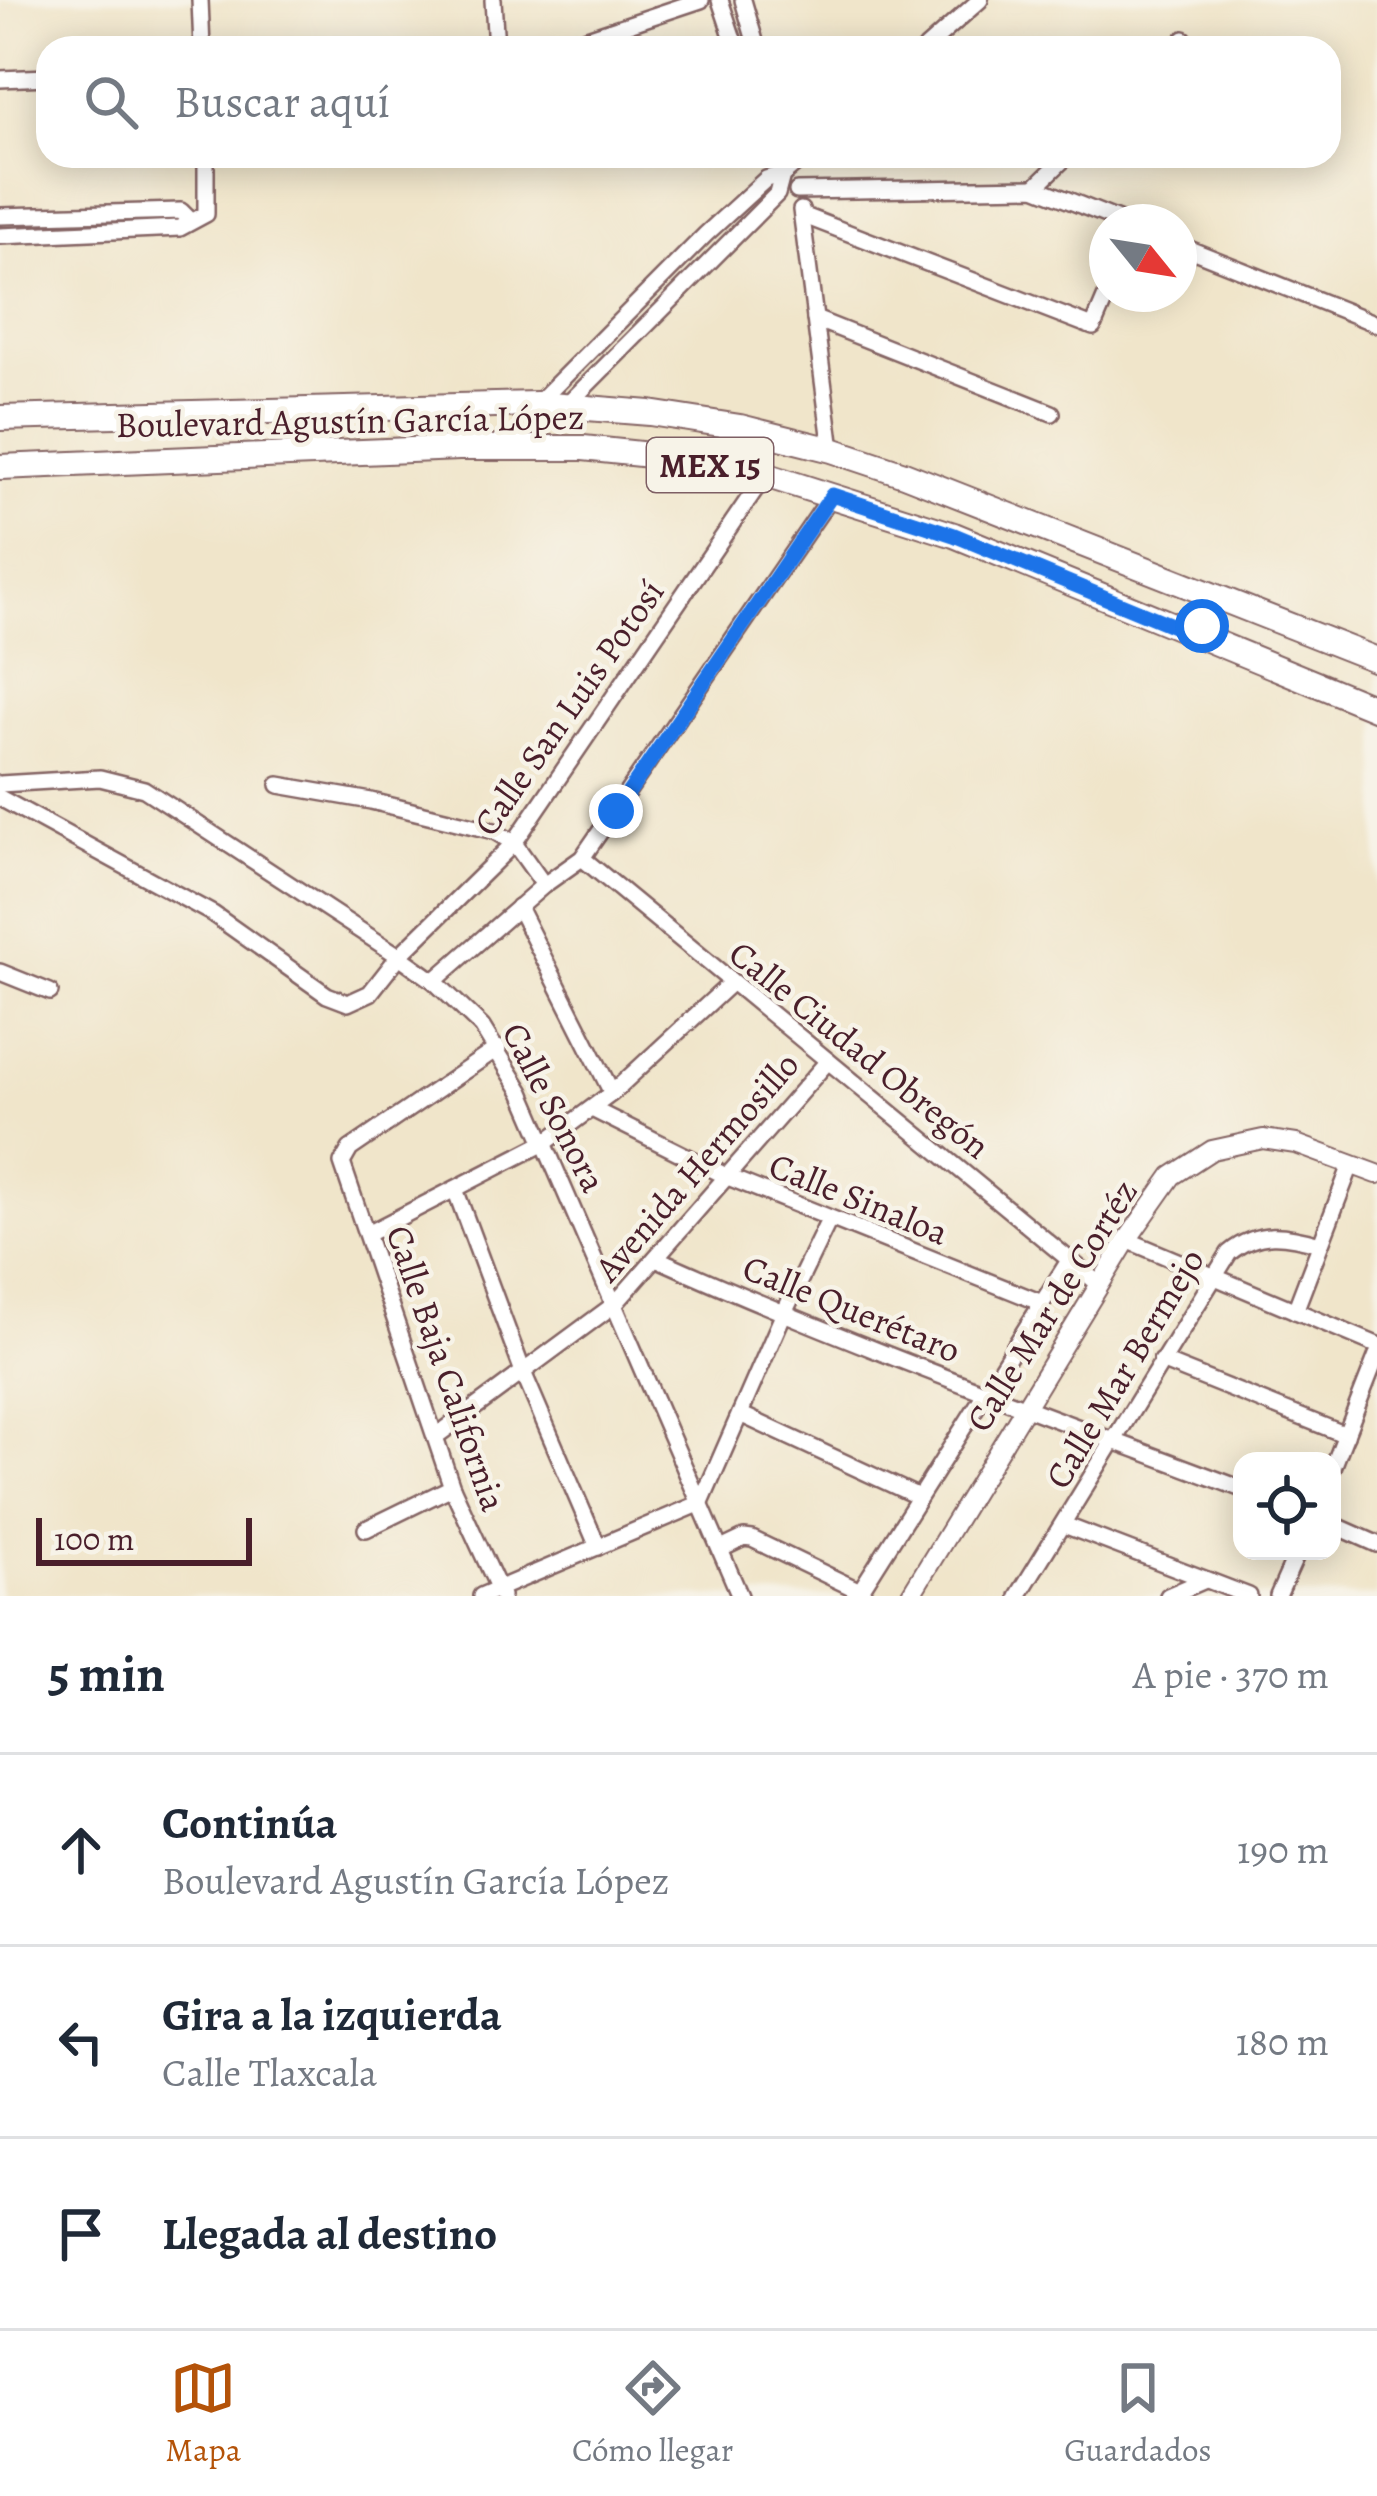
<!DOCTYPE html>
<html lang="es">
<meta charset="utf-8">
<style>
:root{--surface:#fff;--page:#f2f2f3;--text:#1f2937;--muted:#747a83;--line:#e0e1e3;--accent:#b45309}
body{margin:0;font-family:Alegreya,serif;background:var(--page);color:var(--text)}
.controls{position:absolute;right:36px;bottom:36px;display:grid;overflow:hidden;border-radius:24px;box-shadow:0 6px 30px #0003}
.controls button{width:108px;height:108px;display:grid;place-items:center;padding:0;border:0;border-bottom:3px solid var(--line);background:var(--surface);color:var(--text);font:60px sans-serif}
.compass{position:absolute;left:1089px;top:204px;width:108px;height:108px;border-radius:50%;background:var(--surface);box-shadow:0 6px 30px #0003;rotate:120deg}
.scale{position:absolute;left:36px;bottom:30px;width:216px;box-sizing:border-box;padding-left:12px;border:6px solid #4a1f2b;border-top:0;font-size:33px;line-height:42px;white-space:nowrap;color:#4a1f2b;-webkit-text-stroke:9px #f7f3e8;paint-order:stroke}
.stop{position:absolute;width:36px;height:36px;margin:-27px;border:9px solid #1a73e8;border-radius:50%;background:#fff}
.stop.end{background:#1a73e8;border-color:#fff;box-shadow:0 3px 12px #0008}
.list{margin:0;padding:0;list-style:none}
h2{display:flex;justify-content:space-between;align-items:center;height:156px;margin:0;padding:0 48px;font-size:51px}
h2 small{font-size:39px;font-weight:400;color:var(--muted)}
.list li{display:grid;grid-template-columns:78px 1fr auto;gap:36px;align-items:center;box-sizing:border-box;height:192px;padding:0 48px;border-top:3px solid var(--line)}
.list b{display:block;font-size:45px;white-space:nowrap}
.list p{margin:0;font-size:39px;white-space:nowrap;color:var(--muted)}
.list em{font-size:39px;font-style:normal;color:var(--muted)}
.icon{flex:none;width:66px;height:66px;fill:none;stroke:currentColor;stroke-width:2;stroke-linecap:round;stroke-linejoin:round}
.map{position:relative;flex:none;width:1377px;height:1596px;overflow:hidden}
.search{position:absolute;background:var(--surface);box-shadow:0 6px 30px #0003;left:36px;right:36px;top:36px;height:132px;display:flex;align-items:center;gap:30px;box-sizing:border-box;padding:0 42px;border-radius:36px;color:var(--muted);font-size:45px}
.sheet{height:732px;background:var(--surface)}
nav{display:flex;justify-content:space-around;align-items:center;box-sizing:border-box;height:168px;border-top:3px solid var(--line);background:var(--surface);font-size:33px;color:var(--muted)}
nav a{display:grid;justify-items:center;gap:6px}
nav .on{color:var(--accent)}
.map>svg:first-child{display:block}
</style>
<div class="map">
<svg width="1377" height="1596" viewBox="0 0 1377 1596">
<rect width="100%" height="100%" fill="#f7f3e8"/>
<filter id="ink" filterUnits="userSpaceOnUse"><feTurbulence type="fractalNoise" baseFrequency=".00833" numOctaves="2"/><feDisplacementMap in="SourceGraphic" scale="24" xChannelSelector="R" yChannelSelector="G"/><feConvolveMatrix kernelMatrix="1 2 1 2 8 2 1 2 1" color-interpolation-filters="sRGB"/></filter>
<filter id="wash" filterUnits="userSpaceOnUse"><feTurbulence type="fractalNoise" baseFrequency=".004" numOctaves="4" result="noise"/><feDisplacementMap in="SourceGraphic" scale="48" xChannelSelector="R" yChannelSelector="G"/><feGaussianBlur stdDeviation="2.7" result="paint"/><feColorMatrix in="noise" values="0 0 0 0 0 0 0 0 0 0 0 0 0 0 0 0 0 1.4 0 .05"/><feComposite in="paint" operator="in"/></filter>
<g filter="url(#wash)">
<rect width="100%" height="100%" fill="#f0e5ca"/>
</g>
<g filter="url(#ink)">
<g fill="none" stroke-linecap="round" stroke-linejoin="round">
<g stroke="#846463" stroke-width="20">
<g id="minor">
<polyline points="200,0 202,48"/>
<polyline points="493,0 496,48"/>
<polyline points="720,0 736,48"/>
<polyline points="743,0 757,48"/>
<polyline points="557,48 701,0"/>
<polyline points="926,48 980,0"/>
<polyline points="1176,48 1184,39"/>
<polyline points="0,79 48,77"/>
<polyline points="1035,187 1067,156"/>
<polyline points="797,191 1035,187 1123,222"/>
<polyline points="801,210 832,450"/>
<polyline points="802,215 1093,327 1107,294"/>
<polyline points="0,216 181,211 190,220"/>
<polyline points="0,236 180,228 206,214 206,156"/>
<polyline points="1179,245 1377,324"/>
<polyline points="815,319 1052,413"/>
<polyline points="537,404 706,234 766,179 785,173 805,156"/>
<polyline points="566,406 777,194 787,156"/>
<polyline points="0,784 100,778 144,789 399,956 434,981 482,1027 522,1092 740,1596"/>
<polyline points="279,785 371,801 494,831 514,843 544,885"/>
<polyline points="0,798 213,914 327,995 348,1003 370,993 399,956 514,843 765,475"/>
<polyline points="582,858 1100,1285"/>
<polyline points="518,907 612,1093"/>
<polyline points="0,972 50,992"/>
<polyline points="434,981 544,885 582,858 832,495"/>
<polyline points="498,1048 350,1149 342,1163 452,1487 502,1596"/>
<polyline points="592,1109 728,1177 1042,1303"/>
<polyline points="455,1189 523,1372 598,1547"/>
<polyline points="367,1234 546,1142 612,1093 732,982"/>
<polyline points="1127,1240 1377,1345"/>
<path d="M658 1259C850 1345 1046 1415 1242 1489"/>
<polyline points="1295,1311 1351,1165"/>
<polyline points="1161,1361 1346,1435"/>
<polyline points="740,1414 919,1497"/>
<polyline points="435,1437 615,1304 828,1061"/>
<polyline points="1332,1470 1377,1355"/>
<polyline points="1332,1524 1377,1544"/>
<polyline points="1064,1525 1249,1596"/>
<polyline points="366,1529 452,1487"/>
<polyline points="721,1549 744,1538 752,1539 860,1591"/>
<polyline points="481,1596 701,1503 783,1315 829,1220"/>
<polyline points="857,1596 1070,1259"/>
<path d="M1018 1596 1229 1253C1258 1229 1286 1234 1320 1244"/>
<polyline points="1168,1596 1205,1580"/>
<polyline points="1278,1596 1298,1551"/>
</g>
</g>
<g stroke="#846463" stroke-width="22">
<polyline id="tertiary" points="910,1596 1127,1240 1172,1176 1212,1150 1263,1139 1296,1144 1377,1174"/>
</g>
<g stroke="#846463" stroke-width="28">
<g id="primary">
<polyline points="0,418 537,404 650,413 740,427 832,450 904,474 1377,660"/>
<polyline points="0,467 459,448 583,448 669,457 765,475 954,535 1377,709"/>
</g>
</g>
<use href="#minor" stroke="#fff" stroke-width="15"/>
<use href="#tertiary" stroke="#fff" stroke-width="18"/>
<use href="#primary" stroke="#fff" stroke-width="24"/>
</g>
</g>
<g fill="none" stroke-linecap="round" stroke-linejoin="round" filter="url(#ink)">
<polyline stroke="#1a73e8" stroke-width="15" points="616,811 832,495 954,535 1198,636 1202,626"/>
</g>
<g text-anchor="middle" stroke-width="9" stroke-linejoin="round" paint-order="stroke">
<rect fill="#f7f3e8" stroke="#7e5f64" stroke-width="3" x="647" y="438" width="126" height="54" rx="9"/>
<g font-size="33" font-weight="bold" fill="#4a1f2b">
<text x="710" y="477">MEX 15</text>
</g>
<g font-size="36" fill="#4a1f2b" stroke="#f7f3e8">
<text transform="translate(350 420) rotate(-1)" y="13">Boulevard Agustín García López</text>
<text transform="translate(568 707) rotate(-55)" y="13">Calle San Luis Potosí</text>
<text transform="translate(860 1049) rotate(39)" y="13">Calle Ciudad Obregón</text>
<text transform="translate(555 1107) rotate(63)" y="13">Calle Sonora</text>
<text transform="translate(696 1166) rotate(-49)" y="13">Avenida Hermosillo</text>
<text transform="translate(859 1198) rotate(22)" y="13">Calle Sinaloa</text>
<text transform="translate(1051 1305) rotate(-58)" y="13">Calle Mar de Cortéz</text>
<text transform="translate(852 1308) rotate(22)" y="13">Calle Querétaro</text>
<text transform="translate(447 1368) rotate(71)" y="13">Calle Baja California</text>
<text transform="translate(1124 1368) rotate(-59)" y="13">Calle Mar Bermejo</text>
</g>
</g>
</svg>
<div class="controls">
<button><svg class="icon" aria-label="locate" viewBox="0 0 24 24"><circle cx="12" cy="12" r="6"/><path d="M12 2v4M12 18v4M2 12h4M18 12h4"/></svg></button>
</div>
<svg class="compass" viewBox="-18 -18 36 36"><path d="M0-13l5 13h-10z" fill="#e53935"/><path d="M0 13l5-13h-10z" fill="#747a83"/></svg>
<div class="scale">100 m</div>
<div class="stop" style="left:1202px;top:626px"></div>
<div class="stop end" style="left:616px;top:811px"></div>
<div class="search"><svg class="icon" aria-label="search" viewBox="0 0 24 24"><circle cx="10" cy="10" r="6"/><path d="M15 15l6 6"/></svg>Buscar aquí</div>
</div>
<section class="sheet">
<h2>5 min<small>A pie · 370 m</small></h2>
<ul class="list">
<li><svg class="icon" aria-label="ahead" viewBox="0 0 24 24"><path d="M12 20V5M6 11l6-6 6 6"/></svg><div><b>Continúa</b><p>Boulevard Agustín García López</p></div><em>190 m</em></li>
<li><svg class="icon" aria-label="left" viewBox="0 0 24 24"><path d="M17 20v-9H6M10 6l-5 5 5 5"/></svg><div><b>Gira a la izquierda</b><p>Calle Tlaxcala</p></div><em>180 m</em></li>
<li><svg class="icon" aria-label="arrive" viewBox="0 0 24 24"><path d="M6 21V4h12l-3 4 3 4H6"/></svg><div><b>Llegada al destino</b></div></li>
</ul>
</section>
<nav>
<a class="on"><svg class="icon" aria-label="map" viewBox="0 0 24 24"><path d="M3 6l6-2 6 2 6-2v14l-6 2-6-2-6 2zM9 4v14M15 6v14"/></svg>Mapa</a>
<a><svg class="icon" aria-label="directions" viewBox="0 0 24 24"><path d="M12 3l9 9-9 9-9-9zM9 14v-3h6M13 9l2 2-2 2"/></svg>Cómo llegar</a>
<a><svg class="icon" aria-label="saved" viewBox="0 0 24 24"><path d="M7 4h10v16l-5-4-5 4z"/></svg>Guardados</a>
</nav>
